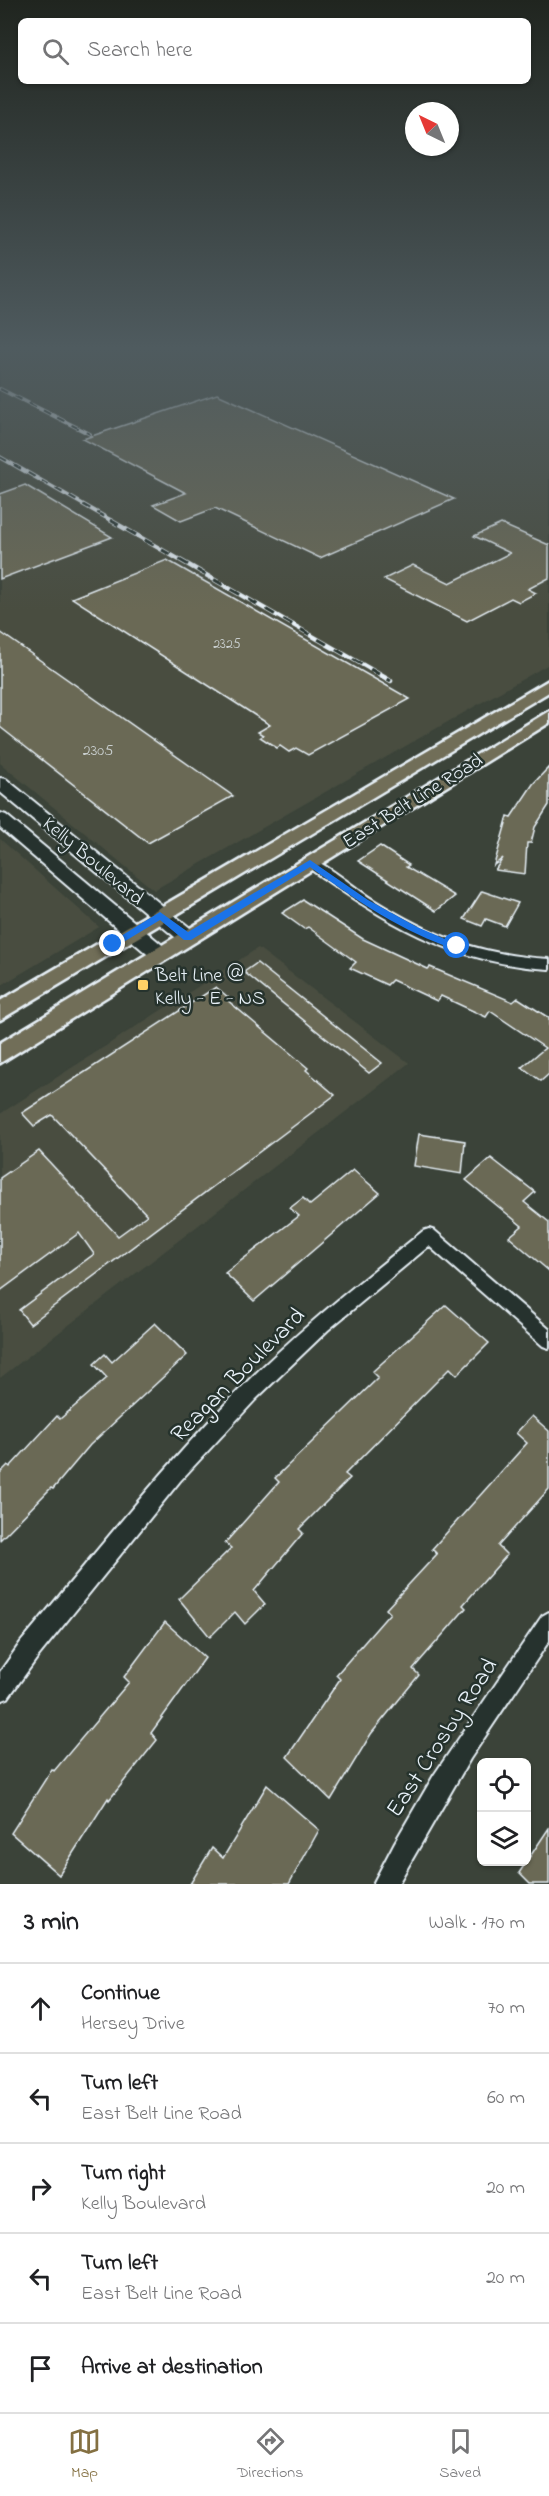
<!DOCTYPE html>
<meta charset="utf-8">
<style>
:root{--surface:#fff;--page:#f2f2f2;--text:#202124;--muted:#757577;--line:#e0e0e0;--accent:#847042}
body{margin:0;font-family:"Indie Flower",sans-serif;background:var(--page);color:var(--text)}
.controls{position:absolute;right:18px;bottom:18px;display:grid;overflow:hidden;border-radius:9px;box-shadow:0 2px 4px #0004}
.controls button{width:54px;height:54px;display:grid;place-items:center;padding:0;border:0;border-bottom:2px solid var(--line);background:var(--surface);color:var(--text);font:30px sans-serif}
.compass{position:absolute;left:405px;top:102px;width:54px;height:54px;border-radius:50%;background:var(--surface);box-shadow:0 2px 4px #0004;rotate:317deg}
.stop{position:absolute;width:18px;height:18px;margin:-14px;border:4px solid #1a73e8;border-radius:50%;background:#fff}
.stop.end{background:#1a73e8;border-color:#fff;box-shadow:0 2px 6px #0008}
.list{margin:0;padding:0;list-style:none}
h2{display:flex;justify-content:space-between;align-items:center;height:78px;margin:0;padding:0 24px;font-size:26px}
h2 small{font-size:20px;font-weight:400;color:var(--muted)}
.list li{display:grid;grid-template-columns:39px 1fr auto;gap:18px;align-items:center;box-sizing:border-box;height:90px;padding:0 24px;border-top:2px solid var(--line)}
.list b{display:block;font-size:22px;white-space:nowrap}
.list p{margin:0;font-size:20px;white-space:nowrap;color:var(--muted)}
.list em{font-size:20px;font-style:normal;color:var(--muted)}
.icon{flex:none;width:33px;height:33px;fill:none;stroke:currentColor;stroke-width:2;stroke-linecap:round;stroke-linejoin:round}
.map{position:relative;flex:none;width:549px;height:1884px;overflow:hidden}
.search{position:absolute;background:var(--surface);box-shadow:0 2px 4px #0004;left:18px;right:18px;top:18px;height:66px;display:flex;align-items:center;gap:15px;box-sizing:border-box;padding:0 21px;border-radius:9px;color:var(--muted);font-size:22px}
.sheet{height:528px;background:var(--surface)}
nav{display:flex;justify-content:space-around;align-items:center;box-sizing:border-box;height:84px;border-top:2px solid var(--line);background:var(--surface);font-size:16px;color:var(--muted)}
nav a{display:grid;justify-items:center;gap:3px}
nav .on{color:var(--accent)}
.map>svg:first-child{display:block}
</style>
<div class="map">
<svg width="549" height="1884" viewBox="0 0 549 1884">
<rect width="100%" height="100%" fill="#3b4339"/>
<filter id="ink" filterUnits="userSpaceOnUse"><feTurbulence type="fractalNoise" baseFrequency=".0167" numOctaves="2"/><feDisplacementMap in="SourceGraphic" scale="12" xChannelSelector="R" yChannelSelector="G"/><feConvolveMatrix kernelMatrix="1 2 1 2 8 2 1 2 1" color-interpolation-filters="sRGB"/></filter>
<g filter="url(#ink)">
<g fill="#494e41">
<polygon points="0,347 549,347 549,664 154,890 0,763"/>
<polygon points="0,839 99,927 0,986"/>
<polygon points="258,948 409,1063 0,1378 0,1114"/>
</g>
<g fill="#6b6954" stroke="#e8f1f8" stroke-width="1.5">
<polygon points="217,394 454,499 320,558 215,508 181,521 153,505 186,493 83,439"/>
<polygon points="25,485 112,537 0,579 0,494"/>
<polygon points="501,524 549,545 549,578 528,589 536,593 519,602 511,598 467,621 384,579 413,565 450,583 510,553 474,536"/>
<polygon points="167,560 410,699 308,755 296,748 289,752 280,746 277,748 260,737 263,735 258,732 270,725 72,598"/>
<polygon points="0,632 199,772 233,796 148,843 0,727"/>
<polygon points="549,767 549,805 535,827 531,843 527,843 525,874 495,870 503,858 494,865 508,816 511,817 533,784"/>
<polygon points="380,846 409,865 406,867 455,896 436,911 358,861"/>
<polygon points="482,891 518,903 505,926 486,919 482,926 464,919"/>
<polygon points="303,900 363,939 428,969 430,967 513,1002 518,998 549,1018 549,1074 541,1081 522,1067 545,1048 490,1011 486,1017 441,996 437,1001 392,980 387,985 350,968 356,962 308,927 304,929 282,913"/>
<polygon points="257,963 382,1063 369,1073 244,972"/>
<polygon points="216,987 229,998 226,999 308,1068 306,1070 335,1095 30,1324 19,1310 94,1254 79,1233 0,1291 0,1178 39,1151 118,1236 147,1215 52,1115 34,1126 22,1113"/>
<polygon points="419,1134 465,1141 462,1174 414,1166"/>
<polygon points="491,1158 535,1192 524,1202 549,1222 549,1271 509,1237 522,1226 466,1180"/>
<polygon points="353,1170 380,1193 254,1301 225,1273 299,1216 290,1208 303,1198 310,1205"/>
<polygon points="446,1305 489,1343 457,1375 450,1368 345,1474 350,1478 299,1529 303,1533 254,1591 265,1604 245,1624 235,1612 210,1637 179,1599 231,1548 225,1543 279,1482 275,1478 378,1378 372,1372"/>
<polygon points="155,1323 187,1355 90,1445 53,1489 51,1488 0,1540 0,1473 8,1465 10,1467 57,1416 60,1419 107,1378 94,1364 105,1354 112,1362"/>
<polygon points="532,1416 549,1431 549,1489 498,1546 507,1555 463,1605 466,1608 413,1669 419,1675 371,1734 331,1800 287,1757 340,1679 336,1675 390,1613 386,1609 437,1554 432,1549 527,1443 516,1433"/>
<polygon points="165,1622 205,1658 151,1733 157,1740 109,1800 108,1798 59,1875 11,1833 52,1769 54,1771 129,1682 124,1677"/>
<polygon points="267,1785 319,1830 289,1884 190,1884 212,1848 223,1858"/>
<polygon points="549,1828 549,1884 530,1884 519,1873"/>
</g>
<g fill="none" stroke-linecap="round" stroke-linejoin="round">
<g stroke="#e8f1f8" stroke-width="4">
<g id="street">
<path d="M310 859C326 863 356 889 372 899 431 936 479 955 549 959V969C449 963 385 922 306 866L304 863Z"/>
<path d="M429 1229 435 1231 549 1329V1348L543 1346 429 1246 328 1330 256 1399 180 1481 37 1658 8 1698 0 1701V1672L21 1642C93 1556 162 1468 241 1388 297 1331 361 1281 423 1231Z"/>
<polygon points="549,1612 549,1641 470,1759 398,1884 373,1884 395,1842 434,1775 542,1616"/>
</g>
</g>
<g stroke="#e8f1f8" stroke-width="4">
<g id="secondary">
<polygon points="0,778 6,779 195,932 198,937 195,942 181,942 0,792"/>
<polygon points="0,813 6,815 167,949 170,954 167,959 153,959 0,828"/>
</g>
</g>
<g stroke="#e8f1f8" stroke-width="5">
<g id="primary">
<polygon points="549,680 549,692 0,1020 0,1001"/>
<polygon points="549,711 549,723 0,1063 0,1043"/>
</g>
</g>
<use href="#street" fill="#26332d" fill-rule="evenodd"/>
<use href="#secondary" fill="#26332d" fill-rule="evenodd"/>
<use href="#primary" fill="#716e59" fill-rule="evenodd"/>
<g stroke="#e8f1f8" stroke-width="4">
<g id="rail-far1">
<polyline points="0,389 90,434"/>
<polyline points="0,457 112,521"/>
</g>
</g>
<g stroke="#e8f1f8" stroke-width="4.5">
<polyline id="rail" points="110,520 391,681"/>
</g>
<use href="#rail-far1" stroke="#26332d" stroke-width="2" stroke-dasharray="8" stroke-linecap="butt"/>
<use href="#rail" stroke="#26332d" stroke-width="3" stroke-dasharray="10" stroke-linecap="butt"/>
</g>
</g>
<linearGradient id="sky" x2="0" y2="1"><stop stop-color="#20251f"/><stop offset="0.57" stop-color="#4f5b5f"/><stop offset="1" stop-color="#4f5b5f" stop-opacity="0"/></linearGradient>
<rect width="549" height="610" fill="url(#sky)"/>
<path fill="#1a73e8" d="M310 860 368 900 417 927 461 946 457 950C402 932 356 900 310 867L191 940H184L160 920 117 946 108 944 160 912 188 932Z"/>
<rect fill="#ffd166" stroke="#26332d" stroke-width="2" x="137" y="979" width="12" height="12" rx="3"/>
<g text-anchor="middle" stroke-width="5" stroke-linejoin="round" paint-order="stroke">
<g font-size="14" fill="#c9cfcf">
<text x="227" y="648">2325</text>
</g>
<g font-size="16" fill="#c9cfcf">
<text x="98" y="755">2305</text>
</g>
<g font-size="20" fill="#e8f1f8" stroke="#26332d">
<text transform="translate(412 800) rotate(-32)" y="7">East Belt Line Road</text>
<text transform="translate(94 860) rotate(40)" y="7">Kelly Boulevard</text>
</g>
<g font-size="20" fill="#e8f1f8" stroke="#26332d" text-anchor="start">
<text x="155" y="981">Belt Line @<tspan x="155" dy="23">Kelly - E - NS</tspan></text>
</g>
<g font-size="24" fill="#e8f1f8" stroke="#26332d">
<text transform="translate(237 1374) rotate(-45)" y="8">Reagan Boulevard</text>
<text transform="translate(441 1737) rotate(-57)" y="8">East Crosby Road</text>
</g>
</g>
</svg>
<div class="controls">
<button><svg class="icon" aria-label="locate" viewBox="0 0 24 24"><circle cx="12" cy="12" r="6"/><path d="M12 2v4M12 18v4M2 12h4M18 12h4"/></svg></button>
<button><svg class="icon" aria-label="layers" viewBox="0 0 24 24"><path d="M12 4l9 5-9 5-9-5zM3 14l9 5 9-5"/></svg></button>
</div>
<svg class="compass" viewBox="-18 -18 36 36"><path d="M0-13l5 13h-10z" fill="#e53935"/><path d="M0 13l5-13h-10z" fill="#757577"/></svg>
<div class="stop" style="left:457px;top:946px"></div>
<div class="stop end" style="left:113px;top:944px"></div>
<div class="search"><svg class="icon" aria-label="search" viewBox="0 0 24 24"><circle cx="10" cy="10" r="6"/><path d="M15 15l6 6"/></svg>Search here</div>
</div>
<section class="sheet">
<h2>3 min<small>Walk · 170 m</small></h2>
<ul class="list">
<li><svg class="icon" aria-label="ahead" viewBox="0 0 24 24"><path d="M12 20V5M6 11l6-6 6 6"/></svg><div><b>Continue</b><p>Hersey Drive</p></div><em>70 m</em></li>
<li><svg class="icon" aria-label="left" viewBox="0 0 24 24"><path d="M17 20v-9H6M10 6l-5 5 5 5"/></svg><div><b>Turn left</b><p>East Belt Line Road</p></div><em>60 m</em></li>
<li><svg class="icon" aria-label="right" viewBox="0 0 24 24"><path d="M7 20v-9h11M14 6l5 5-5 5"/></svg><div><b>Turn right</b><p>Kelly Boulevard</p></div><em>20 m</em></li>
<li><svg class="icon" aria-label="left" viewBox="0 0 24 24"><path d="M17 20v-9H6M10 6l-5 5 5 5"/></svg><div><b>Turn left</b><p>East Belt Line Road</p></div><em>20 m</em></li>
<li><svg class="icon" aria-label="arrive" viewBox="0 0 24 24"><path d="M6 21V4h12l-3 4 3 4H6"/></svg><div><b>Arrive at destination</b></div></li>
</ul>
</section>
<nav>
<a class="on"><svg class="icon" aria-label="map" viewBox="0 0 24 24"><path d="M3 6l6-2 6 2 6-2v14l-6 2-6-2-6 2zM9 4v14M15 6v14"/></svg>Map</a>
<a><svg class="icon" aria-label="directions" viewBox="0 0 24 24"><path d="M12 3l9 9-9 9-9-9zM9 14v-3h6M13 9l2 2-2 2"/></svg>Directions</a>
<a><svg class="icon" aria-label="saved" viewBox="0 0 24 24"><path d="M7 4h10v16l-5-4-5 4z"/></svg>Saved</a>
</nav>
